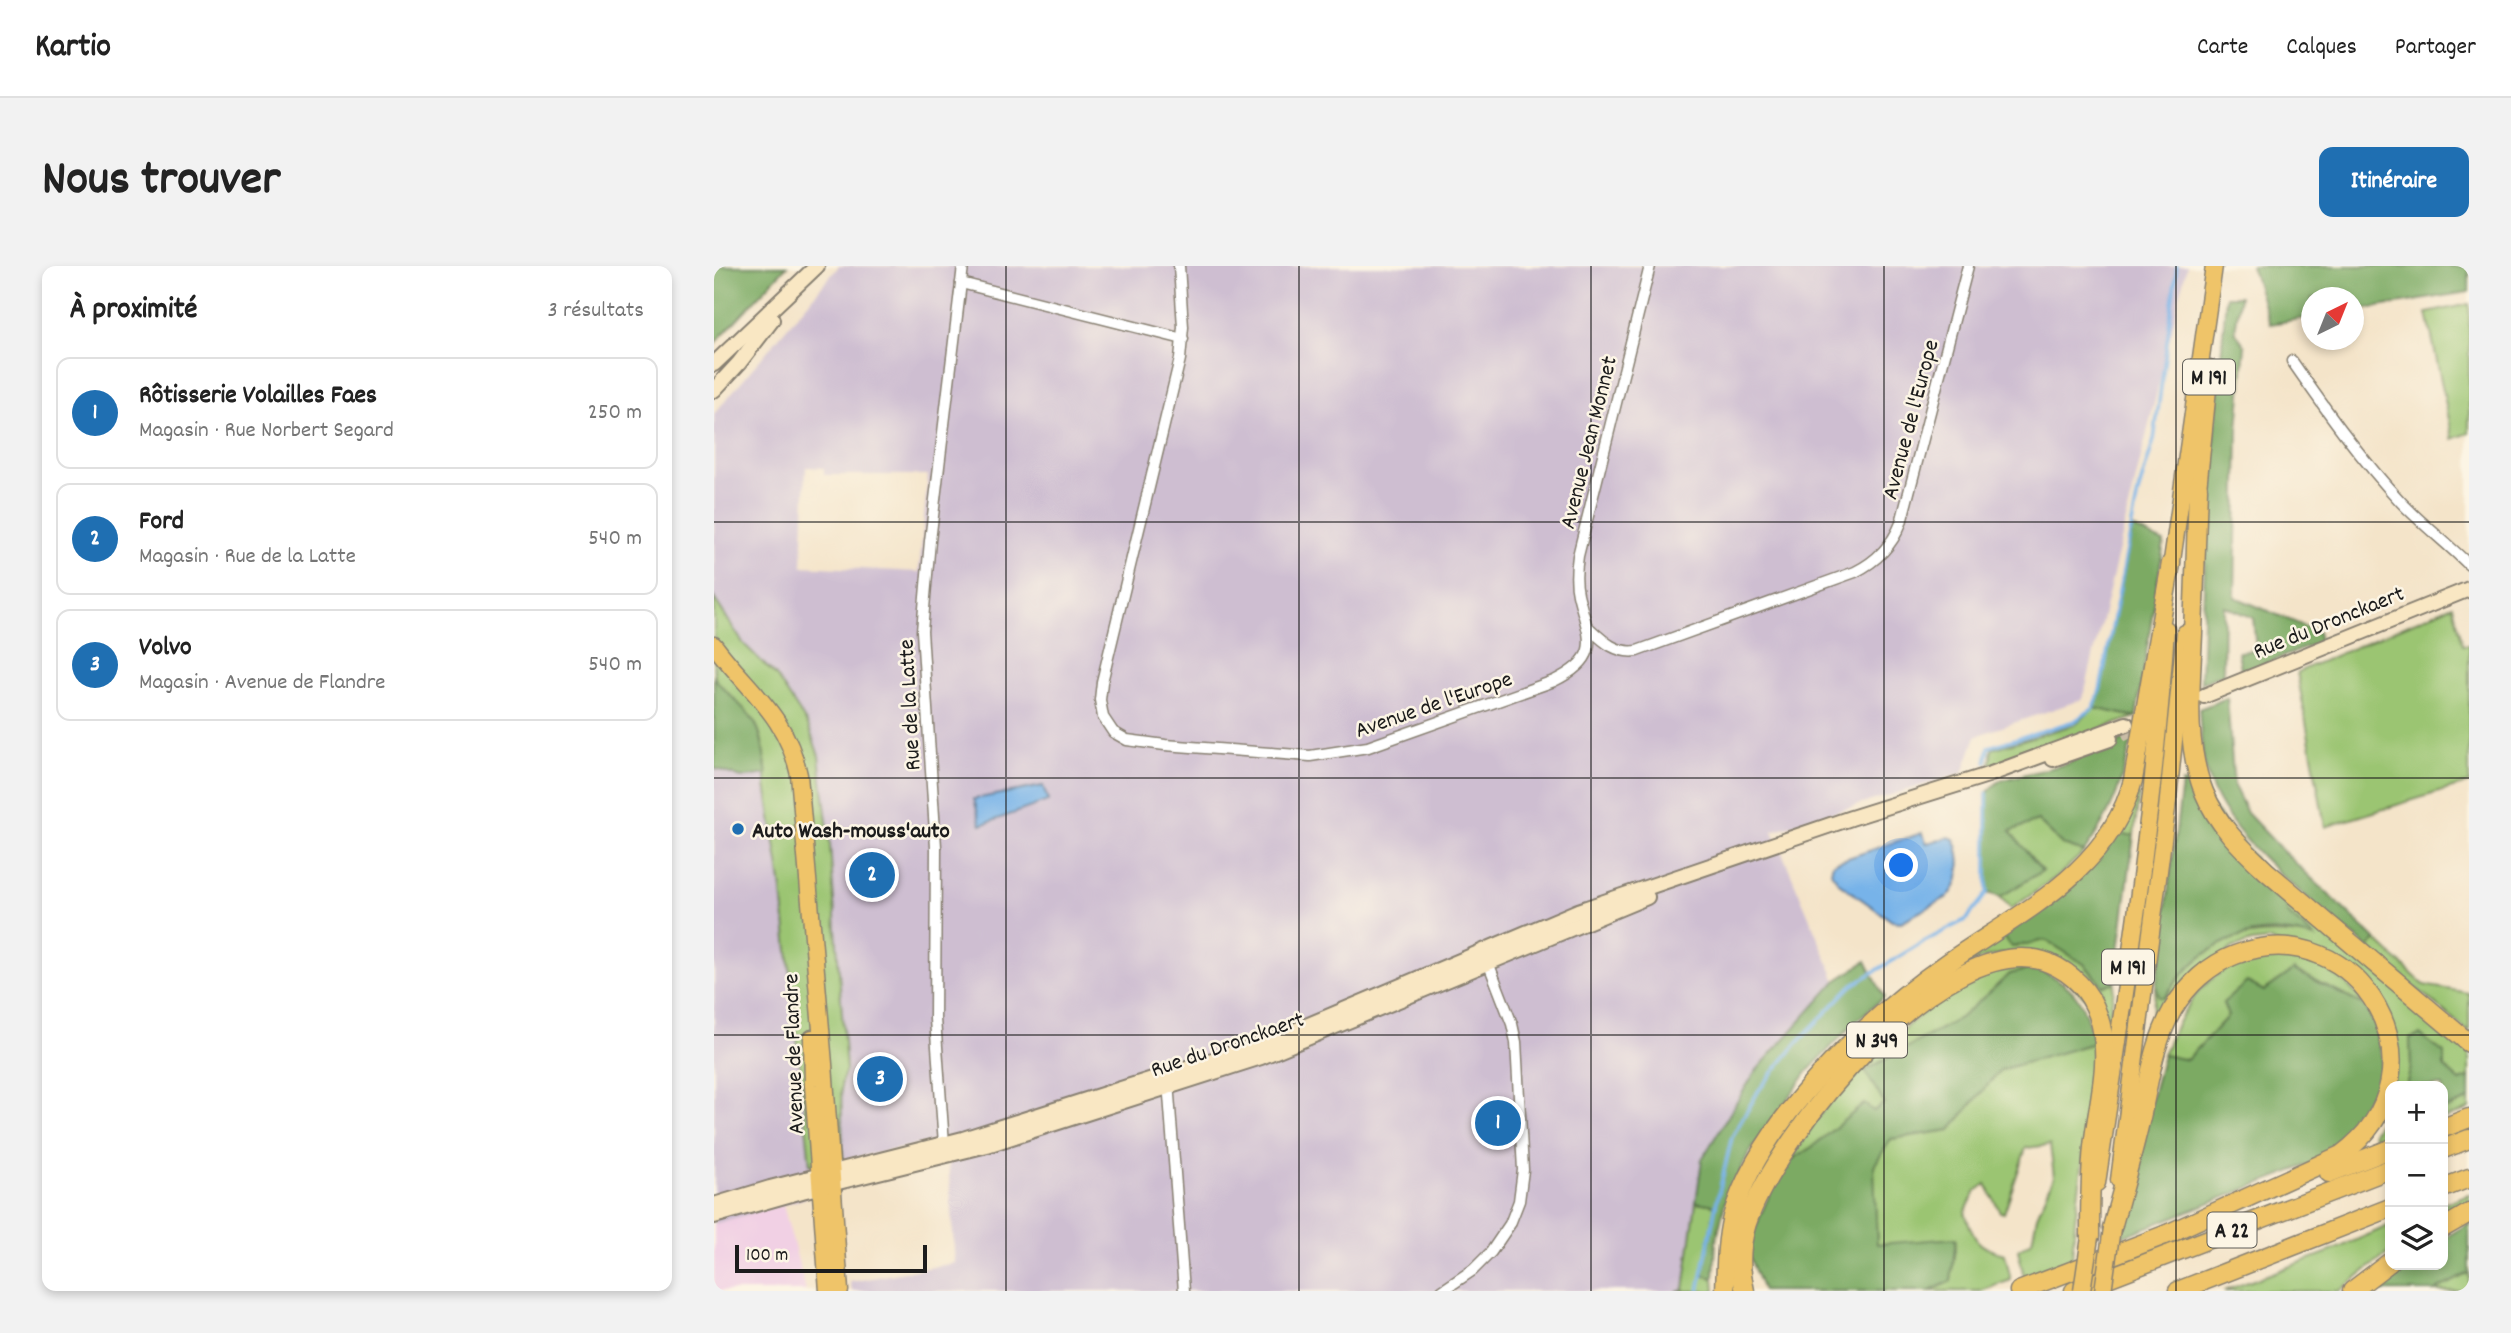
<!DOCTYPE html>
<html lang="fr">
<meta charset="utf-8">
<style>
:root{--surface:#fff;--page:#f2f2f2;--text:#222;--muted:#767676;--line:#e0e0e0;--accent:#1f6fb2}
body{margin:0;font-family:Dekko,sans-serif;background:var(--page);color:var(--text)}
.controls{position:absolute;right:21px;bottom:21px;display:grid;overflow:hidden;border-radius:14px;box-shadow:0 4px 10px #0003}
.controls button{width:63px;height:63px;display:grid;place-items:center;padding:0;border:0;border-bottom:2px solid var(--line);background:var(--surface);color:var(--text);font:35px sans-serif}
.compass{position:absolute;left:1587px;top:21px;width:63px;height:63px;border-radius:50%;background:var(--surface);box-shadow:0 4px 10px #0003;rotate:43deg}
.scale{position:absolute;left:21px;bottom:18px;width:192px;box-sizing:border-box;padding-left:7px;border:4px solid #1c1c1c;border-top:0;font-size:19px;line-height:24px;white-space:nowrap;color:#1c1c1c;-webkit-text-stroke:5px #fcf5e5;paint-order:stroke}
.you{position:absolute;left:1188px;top:600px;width:24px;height:24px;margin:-18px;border:5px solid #fff;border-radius:50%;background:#1a73e8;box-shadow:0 0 0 10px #1a73e833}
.badge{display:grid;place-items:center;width:46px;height:46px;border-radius:50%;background:var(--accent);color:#fff;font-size:23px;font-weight:700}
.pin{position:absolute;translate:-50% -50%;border:4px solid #fff;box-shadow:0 2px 7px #0006}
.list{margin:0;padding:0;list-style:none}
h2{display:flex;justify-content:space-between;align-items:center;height:91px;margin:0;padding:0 28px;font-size:30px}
h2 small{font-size:23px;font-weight:400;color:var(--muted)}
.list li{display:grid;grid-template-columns:46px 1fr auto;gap:21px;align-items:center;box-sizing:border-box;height:112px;margin:0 14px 14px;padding:0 14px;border:2px solid var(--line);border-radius:14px}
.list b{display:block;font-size:26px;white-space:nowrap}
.list p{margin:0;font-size:23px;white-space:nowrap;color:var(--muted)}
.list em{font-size:23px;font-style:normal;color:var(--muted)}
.icon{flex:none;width:38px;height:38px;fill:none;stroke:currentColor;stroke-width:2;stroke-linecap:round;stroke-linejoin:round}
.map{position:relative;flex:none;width:1755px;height:1025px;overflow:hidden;border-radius:14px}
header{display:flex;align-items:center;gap:42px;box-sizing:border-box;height:98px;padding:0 35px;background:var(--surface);border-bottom:2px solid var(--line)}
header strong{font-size:33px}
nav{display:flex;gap:38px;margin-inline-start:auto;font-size:24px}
.intro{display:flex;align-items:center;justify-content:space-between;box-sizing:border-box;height:168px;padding:0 42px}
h1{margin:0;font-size:49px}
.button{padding:18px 32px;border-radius:14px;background:var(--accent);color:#fff;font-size:24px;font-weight:700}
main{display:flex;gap:42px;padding:0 42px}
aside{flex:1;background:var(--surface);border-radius:14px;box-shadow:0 4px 10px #0003}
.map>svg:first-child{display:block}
</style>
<header>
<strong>Kartio</strong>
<nav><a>Carte</a><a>Calques</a><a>Partager</a></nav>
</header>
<div class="intro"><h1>Nous trouver</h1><a class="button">Itinéraire</a></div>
<main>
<aside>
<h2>À proximité<small>3 résultats</small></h2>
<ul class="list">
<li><span class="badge">1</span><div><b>Rôtisserie Volailles Faes</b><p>Magasin · Rue Norbert Segard</p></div><em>250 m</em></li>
<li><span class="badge">2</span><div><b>Ford</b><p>Magasin · Rue de la Latte</p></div><em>540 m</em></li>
<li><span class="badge">3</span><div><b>Volvo</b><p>Magasin · Avenue de Flandre</p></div><em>540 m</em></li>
</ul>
</aside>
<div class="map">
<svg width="1755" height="1025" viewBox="0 0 1755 1025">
<rect width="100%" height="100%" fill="#fcf5e5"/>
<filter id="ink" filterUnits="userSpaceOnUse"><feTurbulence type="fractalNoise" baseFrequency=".0143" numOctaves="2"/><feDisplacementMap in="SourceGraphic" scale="14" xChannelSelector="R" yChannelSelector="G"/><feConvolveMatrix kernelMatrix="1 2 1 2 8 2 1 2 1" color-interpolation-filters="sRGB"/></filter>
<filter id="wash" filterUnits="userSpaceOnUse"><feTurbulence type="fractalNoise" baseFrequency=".00686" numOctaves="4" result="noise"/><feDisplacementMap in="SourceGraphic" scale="28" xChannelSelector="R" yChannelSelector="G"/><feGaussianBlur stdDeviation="1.57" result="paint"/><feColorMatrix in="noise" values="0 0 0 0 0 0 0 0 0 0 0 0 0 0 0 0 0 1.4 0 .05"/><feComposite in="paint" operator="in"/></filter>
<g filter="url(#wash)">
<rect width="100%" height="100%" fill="#f4e4c9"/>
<polygon fill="#f1d0e4" points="69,939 92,1025 0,1025 0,958"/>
<g fill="#cebed1" fill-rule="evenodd">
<path d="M125 0H1473L1369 433 1262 470 1249 507 1059 565 1122 715 1041 806 970 1023 963 1025H138L136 1016 241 997 234 895 223 875 129 894 127 817 132 804 116 579 105 490 62 410 29 377 0 332V148ZM92 201 110 202V209H214L205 306 88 300Z"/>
<polygon points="0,502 27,512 53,508 52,519 67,616 96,899 92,932 0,958"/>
</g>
<g fill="#9bc572" stroke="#5c7047" stroke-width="2">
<polygon points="1755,38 1755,167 1739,173 1713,47"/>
<path d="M0 332 29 377 62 410 94 459 105 490 116 579 132 804 127 817 129 894 96 899 67 616 52 519C53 499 50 468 38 452 27 438 8 429 1 412 0 403 0 345 0 332Z"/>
<polygon points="1739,339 1749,379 1755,379 1755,517 1611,561 1583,406"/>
<polygon points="1380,442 1422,451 1276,500 1278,483 1362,458"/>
<polygon points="1422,527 1425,528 1420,569 1402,569"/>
<polygon points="1324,555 1349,579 1370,586 1345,609 1297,643 1286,631 1328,605 1295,565"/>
<path d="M1572 630 1755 784V812L1746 815 1730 801V787L1696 773 1697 801 1692 820H1681L1651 713 1556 674 1538 676 1518 682 1449 744 1439 763 1436 762 1442 720 1445 731 1450 732C1491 673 1531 659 1600 671L1573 647Z"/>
<path d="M1287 669 1298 681 1332 674 1370 698 1389 720 1401 716 1395 755 1325 687C1279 681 1244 701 1208 725Z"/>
<polygon points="1662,674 1710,719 1755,727 1755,766 1654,682"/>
<path d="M1558 690C1600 693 1627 705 1651 740L1580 704 1550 725 1533 717 1509 737 1514 750 1473 794 1449 789C1471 735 1496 696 1558 690Z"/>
<path d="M1320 702 1296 708 1246 752 1152 804 1171 837 1160 846 1150 838 1098 881 1077 894C1089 876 1099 856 1113 840 1153 794 1228 718 1288 703 1298 701 1310 702 1320 702Z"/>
<path d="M1380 777 1378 825 1361 954 1358 994 1310 1011 1304 984 1318 975 1323 950 1340 911 1336 879 1312 882 1290 947 1286 946 1272 918 1262 925 1251 946C1259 973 1263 982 1291 988L1297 1014 1267 1025H1216L1237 1015 1242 972 1163 979 1159 900 1177 873 1236 864 1286 804Z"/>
<polygon points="1755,834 1755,843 1729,853 1729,844"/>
<polygon points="1676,837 1676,874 1665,878 1659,867"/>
<polygon points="1755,928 1755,938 1729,952 1729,938"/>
<polygon points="982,936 1002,939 988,1009 1000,1012 1001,1025 963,1025 970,1023"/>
<polygon points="1676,959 1676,986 1625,1025 1510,1025 1620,984"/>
<polygon points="1755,1007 1755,1025 1720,1025 1723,1023"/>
</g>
<g fill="#7caa64" stroke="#4c6340" stroke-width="2">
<polygon points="1,0 73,0 0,78 0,1"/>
<polygon points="1537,0 1755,0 1755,26 1640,45 1640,32 1598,32 1597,51 1556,58"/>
<polygon points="1512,30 1526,30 1521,65 1531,80 1524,163 1521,331 1604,366 1606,376 1528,407 1524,386 1542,384 1539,352 1510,340 1509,408 1487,417 1491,291"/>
<polygon points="1418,262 1450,276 1422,451 1380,442 1386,425"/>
<path d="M0 411C13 429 35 443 44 463 50 476 50 494 53 508L27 512 0 502Z"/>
<path d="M1513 432 1520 520 1533 547 1568 584 1662 674 1654 682C1603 638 1520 581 1496 517 1487 494 1487 467 1485 443Z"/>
<path d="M1419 470C1407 519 1400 544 1370 586L1349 579 1324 555 1296 565 1328 605 1286 631 1273 627V527L1285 515 1352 498Z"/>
<path d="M1468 517 1479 518 1572 630 1573 647 1601 672C1591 670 1580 667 1569 666 1517 662 1478 691 1450 732L1445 731 1442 720Z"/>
<polygon points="1402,569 1420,569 1401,716 1389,720 1370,698 1332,674 1298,681 1287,669"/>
<polygon points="1152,695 1170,731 1141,756 1094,805 1034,889 1011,937 1002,976 1000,1012 988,1009 1001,939 982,936 988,893 1041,806 1122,715"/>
<path d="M1320 702C1363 719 1369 734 1380 777L1286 804 1236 864 1177 873 1160 900 1163 978 1242 972 1237 1015 1216 1025H1049L1035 990 1040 964 1056 927 1077 894 1098 881 1150 838 1160 845 1170 837 1151 805 1246 752 1296 708Z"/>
<polygon points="1580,704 1651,740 1662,761 1668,792 1665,828 1649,857 1630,879 1606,894 1408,971 1432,852 1449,789 1473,794 1514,750 1509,737 1533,716 1550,725"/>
<polygon points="1706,769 1730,787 1730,801 1746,815 1755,812 1755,834 1729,844 1729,820 1692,820 1697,801 1696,773"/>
<polygon points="1755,957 1755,1007 1720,1025 1654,1025 1690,999 1729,999 1729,973"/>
</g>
<g fill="#77b3e9" stroke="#4a6882" stroke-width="2">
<polygon points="329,520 334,535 267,559 260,533"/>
<path d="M1208 567 1213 577 1235 571 1240 573C1249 590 1248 620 1232 632L1187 656 1178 655 1125 617 1117 606 1119 597Z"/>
</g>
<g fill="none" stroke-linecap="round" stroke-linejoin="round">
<g stroke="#77b3e9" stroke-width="3.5">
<polyline points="1272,496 1275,481 1361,455 1380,442 1386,425 1424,227 1440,174 1463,0"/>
<polyline points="985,1025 1002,939 1018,871 1045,824 1083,777 1137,720 1204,679 1253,653 1273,627 1273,527"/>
</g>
</g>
</g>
<g filter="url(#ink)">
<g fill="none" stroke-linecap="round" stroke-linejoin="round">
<polyline stroke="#c9bca6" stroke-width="14" stroke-dasharray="14 7" stroke-linecap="butt" points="1408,469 1435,456"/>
<g stroke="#888072" stroke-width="13">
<g id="minor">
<path d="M465 0 469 61 466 93 388 416 386 434 389 451 399 466 413 474 451 479 596 490 654 481 840 415C891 390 874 371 864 328 861 315 862 303 864 290L936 0"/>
<polyline points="247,17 469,73"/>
<path d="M1578 95C1612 144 1647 193 1687 236 1709 259 1733 277 1755 299"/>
<path d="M875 362C889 375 902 388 923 385L1141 306C1163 295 1178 280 1187 257L1254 0"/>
<polyline points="454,816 470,1025"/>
<polyline points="230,878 221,753 222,581 208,365 216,275 249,0"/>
<polyline points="728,1025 759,1004 777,986 796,958 805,935 809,904 802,776 798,758 772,691"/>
</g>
</g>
<g stroke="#888072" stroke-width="18">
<g id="secondary">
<polyline points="0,98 103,0"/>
<polyline points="0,124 25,97 58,54"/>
<polyline points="1490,430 1755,323"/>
<polyline points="1339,493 1396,473"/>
<polyline points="0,939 56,922 249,873 552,777 864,645 1137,552 1277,508 1412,458"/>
<polyline points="0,950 88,925 273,879 547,791 933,631"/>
</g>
</g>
<g stroke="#888072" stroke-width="19">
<g id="primary">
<path d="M0 379C35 426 72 448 85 509L110 798 126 1025"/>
<polyline points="98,772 99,819 114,1025"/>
</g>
</g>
<g stroke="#888072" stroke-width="19">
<g id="trunk">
<polyline points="1483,233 1496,102"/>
<polyline points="1456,309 1500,0"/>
<polyline points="1405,914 1453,543 1471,367"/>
<path d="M1383 917C1410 733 1440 549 1452 363"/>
</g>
</g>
<g stroke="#888072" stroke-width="21">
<g id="motorway">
<path d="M1484 222C1482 271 1481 319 1479 367 1477 419 1470 476 1490 526 1503 558 1527 582 1552 605L1755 777"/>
<polyline points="1729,862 1755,852"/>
<polyline points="1729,883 1755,873"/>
<polyline points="1615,907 1676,883"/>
<polyline points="1729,922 1755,912"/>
<path d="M1398 962C1407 928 1417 894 1425 860 1435 820 1438 780 1459 743 1473 719 1495 699 1521 689 1645 642 1740 807 1627 889L1451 969"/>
<polyline points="1729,962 1755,947"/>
<path d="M1011 1025C1012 1000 1012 975 1018 951 1045 855 1155 751 1235 696 1307 646 1396 605 1419 514L1457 297"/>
<path d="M1031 1025C1025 1002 1026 980 1033 957 1062 871 1231 657 1335 697 1358 707 1376 725 1384 749 1399 791 1383 839 1379 881 1376 911 1376 941 1376 971"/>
<polyline points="1305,1025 1461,965"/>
<polyline points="1360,1025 1676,903"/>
<polyline points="1464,1025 1676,942"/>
<polyline points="1638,1025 1676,996"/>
</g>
</g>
<use href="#minor" stroke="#fff" stroke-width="10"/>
<use href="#secondary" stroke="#f9e7c3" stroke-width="14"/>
<use href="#primary" stroke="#efc469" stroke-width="16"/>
<use href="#trunk" stroke="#efc469" stroke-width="16"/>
<use href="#motorway" stroke="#efc469" stroke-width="18"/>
<g stroke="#888072" stroke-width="19" stroke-linecap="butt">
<g id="trunk-bridge">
<polyline points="1368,1025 1376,971"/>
<polyline points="1389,1025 1398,962"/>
</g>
</g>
<use href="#trunk-bridge" stroke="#efc469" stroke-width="16"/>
</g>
</g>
<path fill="none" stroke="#1c1c1c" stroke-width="2" stroke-opacity="0.55" d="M292 0V1025M585 0V1025M877 0V1025M1170 0V1025M1462 0V1025M0 256H1755M0 512H1755M0 769H1755"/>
<circle fill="#1f6fb2" stroke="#fcf5e5" stroke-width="2.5" cx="24" cy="563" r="7"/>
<g text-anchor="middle" stroke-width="5" stroke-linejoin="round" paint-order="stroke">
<g fill="#fcf5e5" stroke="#5f5d58" stroke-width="2">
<rect x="1469" y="93.5" width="52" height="35" rx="5"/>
<rect x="1388" y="683.5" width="52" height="35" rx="5"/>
<rect x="1133" y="756.5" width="60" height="35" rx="5"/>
<rect x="1493.5" y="946.5" width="49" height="35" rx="5"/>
</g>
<g font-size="21" font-weight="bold" fill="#1c1c1c">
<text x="1495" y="118">M 191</text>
<text x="1414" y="708">M 191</text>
<text x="1163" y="781">N 349</text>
<text x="1518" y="971">A 22</text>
</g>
<g font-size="23" fill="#1c1c1c" stroke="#fcf5e5">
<text transform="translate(1195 153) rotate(-75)" y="8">Avenue de l'Europe</text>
<text transform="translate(873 176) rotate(-76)" y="8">Avenue Jean Monnet</text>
<text transform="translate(1614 355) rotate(-22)" y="8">Rue du Dronckaert</text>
<text transform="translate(719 437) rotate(-19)" y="8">Avenue de l'Europe</text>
<text transform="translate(194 439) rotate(-93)" y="8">Rue de la Latte</text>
<text transform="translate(513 777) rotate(-19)" y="8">Rue du Dronckaert</text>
<text transform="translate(78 788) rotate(-92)" y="8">Avenue de Flandre</text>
</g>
<g font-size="23" font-weight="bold" fill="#1c1c1c" stroke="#fcf5e5" text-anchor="start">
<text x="38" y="571">Auto Wash-mouss'auto</text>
</g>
</g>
</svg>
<div class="controls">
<button>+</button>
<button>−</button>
<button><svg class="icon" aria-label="layers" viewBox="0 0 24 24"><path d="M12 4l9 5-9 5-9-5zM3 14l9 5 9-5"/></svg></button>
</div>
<svg class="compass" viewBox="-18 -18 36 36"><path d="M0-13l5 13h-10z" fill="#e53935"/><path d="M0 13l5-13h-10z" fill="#767676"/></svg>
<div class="scale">100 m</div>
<div class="you"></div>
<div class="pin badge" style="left:784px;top:857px">1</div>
<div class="pin badge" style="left:158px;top:609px">2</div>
<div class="pin badge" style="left:166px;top:813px">3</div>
</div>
</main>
